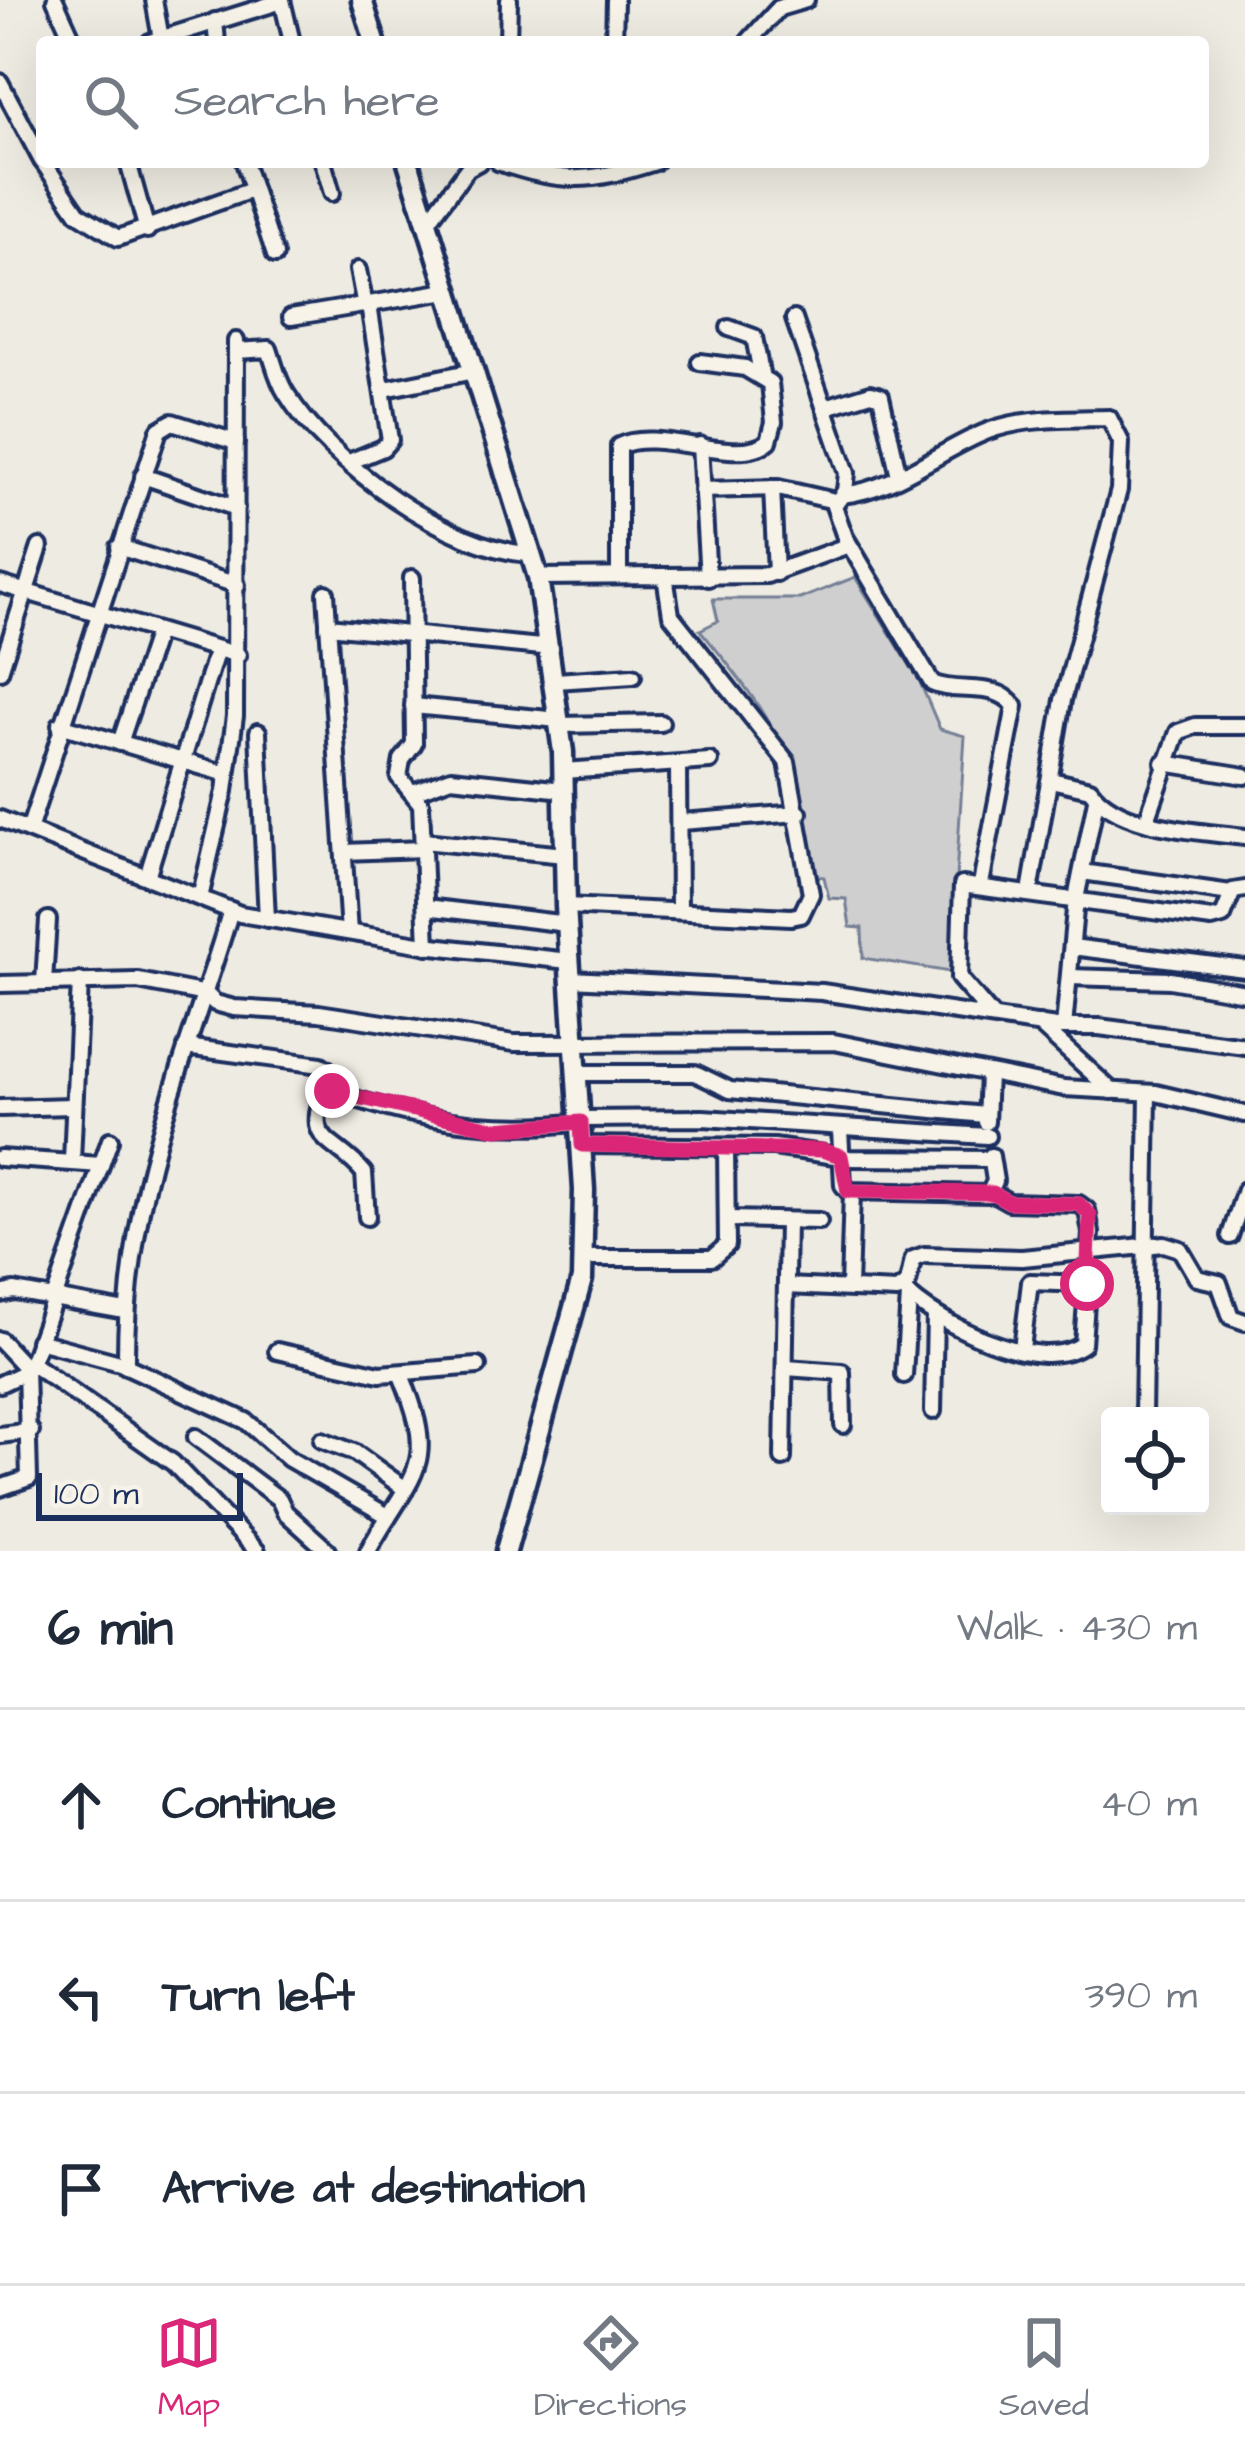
<!DOCTYPE html>
<meta charset="utf-8">
<style>
:root{--surface:#fff;--page:#f6f6f7;--text:#1f2937;--muted:#747a83;--line:#e0e1e3;--accent:#db2777}
body{margin:0;font-family:"Architects Daughter",sans-serif;background:var(--page);color:var(--text)}
.controls{position:absolute;right:36px;bottom:36px;display:grid;overflow:hidden;border-radius:12px;box-shadow:0 12px 48px #0002}
.controls button{width:108px;height:108px;display:grid;place-items:center;padding:0;border:0;border-bottom:3px solid var(--line);background:var(--surface);color:var(--text);font:60px sans-serif}
.scale{position:absolute;left:36px;bottom:30px;width:207px;box-sizing:border-box;padding-left:12px;border:6px solid #1b2f5e;border-top:0;font-size:33px;line-height:42px;white-space:nowrap;color:#1b2f5e;-webkit-text-stroke:9px #f7f3e8;paint-order:stroke}
.stop{position:absolute;width:36px;height:36px;margin:-27px;border:9px solid #db2777;border-radius:50%;background:#fff}
.stop.end{background:#db2777;border-color:#fff;box-shadow:0 3px 12px #0008}
.list{margin:0;padding:0;list-style:none}
h2{display:flex;justify-content:space-between;align-items:center;height:156px;margin:0;padding:0 48px;font-size:51px}
h2 small{font-size:39px;font-weight:400;color:var(--muted)}
.list li{display:grid;grid-template-columns:78px 1fr auto;gap:36px;align-items:center;box-sizing:border-box;height:192px;padding:0 48px;border-top:3px solid var(--line)}
.list b{display:block;font-size:45px;white-space:nowrap}
.list em{font-size:39px;font-style:normal;color:var(--muted)}
.icon{flex:none;width:66px;height:66px;fill:none;stroke:currentColor;stroke-width:2;stroke-linecap:round;stroke-linejoin:round}
.map{position:relative;flex:none;width:1245px;height:1551px;overflow:hidden}
.search{position:absolute;background:var(--surface);box-shadow:0 12px 48px #0002;left:36px;right:36px;top:36px;height:132px;display:flex;align-items:center;gap:30px;box-sizing:border-box;padding:0 42px;border-radius:12px;color:var(--muted);font-size:45px}
.sheet{height:732px;background:var(--surface)}
nav{display:flex;justify-content:space-around;align-items:center;box-sizing:border-box;height:168px;border-top:3px solid var(--line);background:var(--surface);font-size:33px;color:var(--muted)}
nav a{display:grid;justify-items:center;gap:6px}
nav .on{color:var(--accent)}
.map>svg:first-child{display:block}
</style>
<div class="map">
<svg width="1245" height="1551" viewBox="0 0 1245 1551">
<rect width="100%" height="100%" fill="#eeebe2"/>
<filter id="ink" filterUnits="userSpaceOnUse"><feTurbulence type="fractalNoise" baseFrequency=".00833" numOctaves="2"/><feDisplacementMap in="SourceGraphic" scale="24" xChannelSelector="R" yChannelSelector="G"/><feConvolveMatrix kernelMatrix="1 2 1 2 8 2 1 2 1" color-interpolation-filters="sRGB"/></filter>
<g filter="url(#ink)">
<path fill="#cfcfcf" stroke="#757f96" stroke-width="3" d="M855 577 919 680 940 729 965 736 950 972 863 958 862 928 850 927 846 899 829 898 824 877 816 876C793 756 779 724 700 630L718 621 713 599H800Z"/>
<g fill="none" stroke-linecap="round" stroke-linejoin="round">
<g stroke="#1b2f5e" stroke-width="22">
<g id="minor">
<polyline points="55,0 74,42"/>
<polyline points="154,0 161,39"/>
<polyline points="282,0 292,42"/>
<polyline points="215,21 217,42"/>
<polyline points="150,42 282,1"/>
<polyline points="508,42 509,0"/>
<polyline points="614,42 615,0"/>
<polyline points="748,42 779,8 806,0"/>
<polyline points="0,82 42,161"/>
<polyline points="43,162 78,213 118,238 252,190"/>
<polyline points="128,162 147,230"/>
<polyline points="244,162 275,255"/>
<polyline points="323,162 332,193"/>
<path d="M498 162C563 184 589 183 655 162"/>
<polyline points="426,224 468,168 479,162"/>
<polyline points="358,270 365,306"/>
<polyline points="291,317 447,291"/>
<path d="M794 319 847 473 845 491 834 506 845 537 932 683C959 695 995 680 1015 706L981 884"/>
<polyline points="729,328 754,337 761,373"/>
<path d="M236 351 269 349C274 363 277 379 286 393 328 462 449 551 532 554"/>
<polyline points="385,389 474,371"/>
<polyline points="826,407 871,393 881,396 899,476"/>
<polyline points="700,445 708,578"/>
<polyline points="349,462 383,448 390,440 369,305"/>
<polyline points="143,476 236,508"/>
<polyline points="772,488 776,573"/>
<polyline points="702,490 778,488 835,501"/>
<path d="M842 495C895 490 939 450 988 431 1026 417 1069 419 1109 418L1121 442 1119 490 1063 700 1030 892"/>
<polyline points="119,547 237,585"/>
<path d="M619 576V446C658 426 738 468 769 441L774 422 770 383 745 368 700 362"/>
<polyline points="665,576 767,575 849,545"/>
<polyline points="538,577 665,576 671,615 787,762 811,894 801,915 791,917 566,906"/>
<polyline points="412,578 414,744 402,760 399,777 421,804 427,946"/>
<polyline points="0,584 238,655"/>
<polyline points="326,593 349,932"/>
<polyline points="328,626 551,648"/>
<polyline points="0,671 40,547"/>
<polyline points="555,681 633,676"/>
<polyline points="413,706 559,720"/>
<polyline points="60,725 227,774"/>
<polyline points="560,725 661,723"/>
<polyline points="258,732 267,919"/>
<polyline points="120,743 157,632"/>
<polyline points="1164,763 1245,776"/>
<polyline points="678,765 679,911"/>
<polyline points="563,771 710,761"/>
<path d="M1051 780 1090 789C1118 829 1198 831 1245 837"/>
<polyline points="413,792 451,778 564,790"/>
<polyline points="0,819 240,914 424,945 569,961"/>
<polyline points="1147,820 1178,732 1195,726 1245,726"/>
<polyline points="681,822 799,813"/>
<polyline points="29,830 159,430 172,422 236,442"/>
<polyline points="423,841 565,855"/>
<polyline points="344,852 423,849"/>
<polyline points="1082,872 1231,893"/>
<polyline points="147,877 217,649"/>
<polyline points="200,898 225,791 235,716 236,341"/>
<polyline points="426,907 567,924"/>
<polyline points="1072,947 1245,969"/>
<polyline points="1069,977 1170,980 1245,993"/>
<polyline points="571,979 822,992 1056,1027 1099,1027 1245,1046"/>
<polyline points="44,982 48,920"/>
<polyline points="0,984 138,981 206,994 215,1003 234,1008 319,1013 514,1043 834,1042 1064,1088 1156,1093 1245,1114"/>
<polyline points="992,1016 959,978 962,885 1212,919 1223,916 1233,891 1245,889"/>
<polyline points="1039,1024 1112,1091"/>
<polyline points="1064,1027 1076,899 1096,800"/>
<path d="M186 1047 321 1065 327 1069 332 1091C413 1120 495 1133 581 1122"/>
<polyline points="578,1073 695,1073 730,1090 985,1115"/>
<path d="M327 1084C301 1145 333 1136 364 1173L367 1217"/>
<polyline points="0,1108 72,1106"/>
<polyline points="581,1119 703,1118 987,1136"/>
<polyline points="986,1122 988,1074"/>
<polyline points="840,1130 843,1185 848,1191 989,1194 995,1181 991,1156"/>
<polyline points="582,1145 774,1147 849,1158 991,1159"/>
<polyline points="0,1158 101,1165"/>
<polyline points="72,1161 80,981"/>
<polyline points="727,1219 819,1221"/>
<polyline points="1230,1236 1245,1190"/>
<polyline points="583,1258 712,1258 727,1245 726,1147"/>
<polyline points="786,1286 897,1291 908,1283 913,1259 924,1255 1022,1258 1164,1244 1180,1249 1197,1278 1219,1283 1231,1317 1245,1322"/>
<polyline points="849,1288 852,1191"/>
<path d="M903 1289C935 1323 1040 1376 1083 1344L1091 1233 1087 1210 1079 1204 1009 1202 993 1193"/>
<polyline points="0,1294 14,1291 125,1311"/>
<polyline points="0,1340 26,1368 29,1478 0,1488"/>
<polyline points="38,1341 120,1363 246,1421 289,1459 388,1516"/>
<polyline points="1022,1349 1030,1282 1087,1284"/>
<polyline points="277,1351 380,1374 478,1366"/>
<polyline points="31,1363 173,1463 257,1551"/>
<path d="M126 1366C124 1195 183 1070 231 910"/>
<polyline points="786,1368 842,1372 843,1425"/>
<polyline points="904,1375 909,1296"/>
<polyline points="0,1384 21,1374 32,1361 110,1140"/>
<polyline points="933,1411 935,1315"/>
<polyline points="1143,1416 1148,1093"/>
<polyline points="0,1435 31,1431"/>
<polyline points="196,1437 279,1499 285,1512 328,1551"/>
<polyline points="322,1440 354,1452 404,1488"/>
<polyline points="783,1458 787,1221"/>
<path d="M368 1551C413 1470 440 1468 401 1375"/>
</g>
</g>
<g stroke="#1b2f5e" stroke-width="27">
<g id="major">
<polyline points="362,0 375,42"/>
<polyline points="408,162 538,577 563,752 566,906 584,1190 582,1279 506,1551"/>
</g>
</g>
<use href="#minor" stroke="#f7f3e8" stroke-width="14"/>
<use href="#major" stroke="#f7f3e8" stroke-width="18"/>
</g>
</g>
<g fill="none" stroke-linecap="round" stroke-linejoin="round" filter="url(#ink)">
<polyline stroke="#db2777" stroke-width="15" points="332,1091 496,1129 581,1122 582,1145 822,1150 841,1156 848,1191 993,1193 1009,1202 1079,1204 1090,1215 1087,1284"/>
</g>
</svg>
<div class="controls">
<button><svg class="icon" aria-label="locate" viewBox="0 0 24 24"><circle cx="12" cy="12" r="6"/><path d="M12 2v4M12 18v4M2 12h4M18 12h4"/></svg></button>
</div>
<div class="scale">100 m</div>
<div class="stop" style="left:1087px;top:1284px"></div>
<div class="stop end" style="left:332px;top:1091px"></div>
<div class="search"><svg class="icon" aria-label="search" viewBox="0 0 24 24"><circle cx="10" cy="10" r="6"/><path d="M15 15l6 6"/></svg>Search here</div>
</div>
<section class="sheet">
<h2>6 min<small>Walk · 430 m</small></h2>
<ul class="list">
<li><svg class="icon" aria-label="ahead" viewBox="0 0 24 24"><path d="M12 20V5M6 11l6-6 6 6"/></svg><div><b>Continue</b></div><em>40 m</em></li>
<li><svg class="icon" aria-label="left" viewBox="0 0 24 24"><path d="M17 20v-9H6M10 6l-5 5 5 5"/></svg><div><b>Turn left</b></div><em>390 m</em></li>
<li><svg class="icon" aria-label="arrive" viewBox="0 0 24 24"><path d="M6 21V4h12l-3 4 3 4H6"/></svg><div><b>Arrive at destination</b></div></li>
</ul>
</section>
<nav>
<a class="on"><svg class="icon" aria-label="map" viewBox="0 0 24 24"><path d="M3 6l6-2 6 2 6-2v14l-6 2-6-2-6 2zM9 4v14M15 6v14"/></svg>Map</a>
<a><svg class="icon" aria-label="directions" viewBox="0 0 24 24"><path d="M12 3l9 9-9 9-9-9zM9 14v-3h6M13 9l2 2-2 2"/></svg>Directions</a>
<a><svg class="icon" aria-label="saved" viewBox="0 0 24 24"><path d="M7 4h10v16l-5-4-5 4z"/></svg>Saved</a>
</nav>
